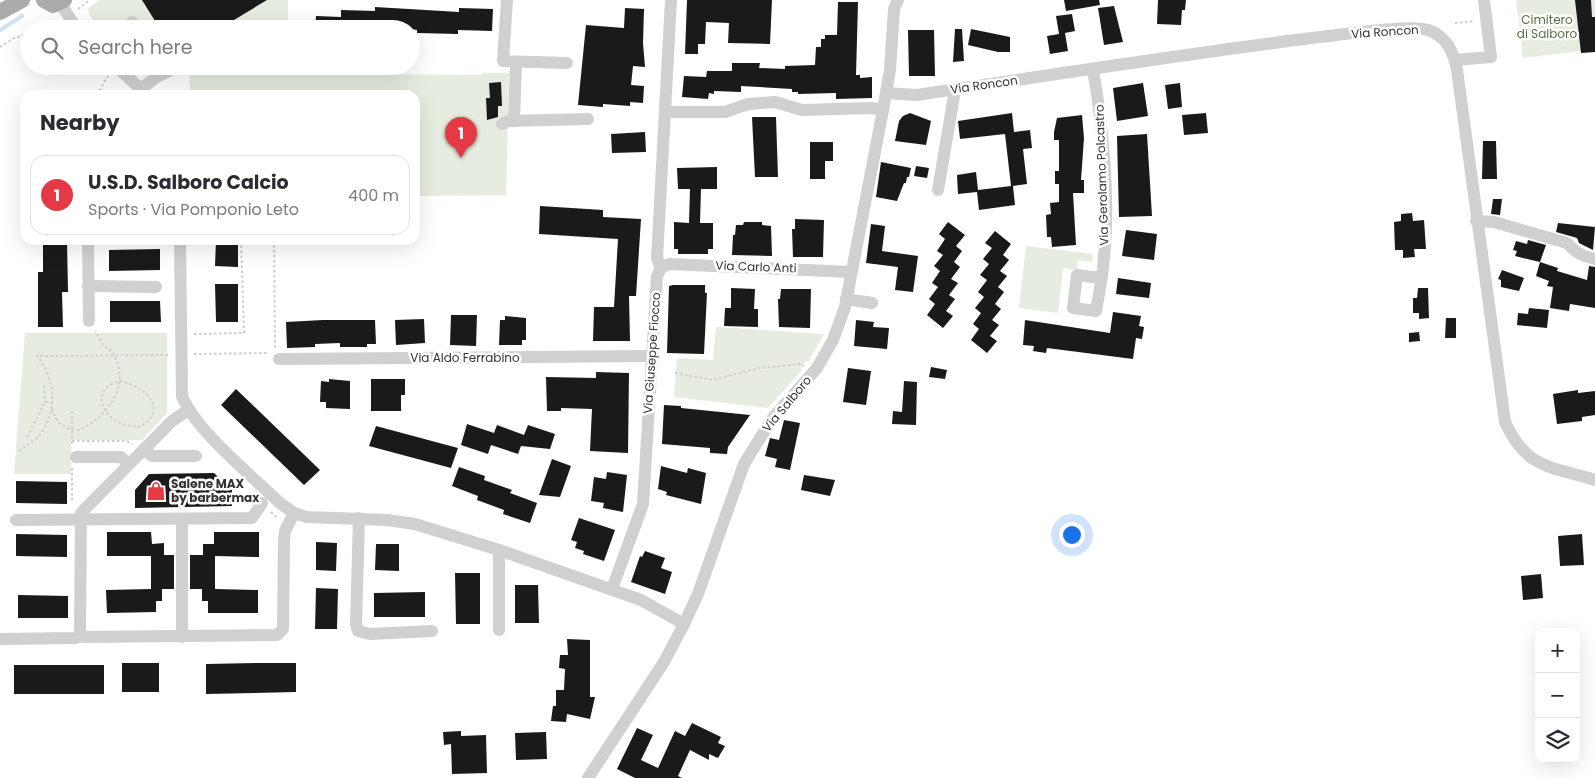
<!DOCTYPE html>
<meta charset="utf-8">
<style>
:root{--surface:#fff;--page:#f7f7f7;--text:#2b2b33;--muted:#7c7c81;--line:#e1e1e2;--accent:#e63946}
body{margin:0;font-family:Poppins,sans-serif;background:var(--page);color:var(--text)}
.controls{position:absolute;right:15px;bottom:15px;display:grid;overflow:hidden;border-radius:10px;box-shadow:0 5px 20px #0002}
.controls button{width:45px;height:45px;display:grid;place-items:center;padding:0;border:0;border-bottom:1px solid var(--line);background:var(--surface);color:var(--text);font:25px sans-serif}
.you{position:absolute;left:1071px;top:534px;width:18px;height:18px;margin:-12px;border:4px solid #fff;border-radius:50%;background:#1a73e8;box-shadow:0 0 0 8px #1a73e833}
.badge{display:grid;place-items:center;width:32px;height:32px;border-radius:50%;background:var(--accent);color:#fff;font-size:16px;font-weight:700}
.pin{position:absolute;translate:-50% -41px;filter:drop-shadow(0 1px 2px #0008)}
.pin::after{content:'';position:absolute;top:26px;width:18px;height:15px;background:inherit;clip-path:polygon(0 0,100% 0,50% 100%)}
.list{margin:0;padding:0;list-style:none}
h2{display:flex;justify-content:space-between;align-items:center;height:65px;margin:0;padding:0 20px;font-size:21px}
h2 small{font-size:16px;font-weight:400;color:var(--muted)}
.list li{display:grid;grid-template-columns:32px 1fr auto;gap:15px;align-items:center;box-sizing:border-box;height:80px;margin:0 10px 10px;padding:0 10px;border:1px solid var(--line);border-radius:15px}
.list b{display:block;font-size:19px;white-space:nowrap}
.list p{margin:0;font-size:16px;white-space:nowrap;color:var(--muted)}
.list em{font-size:16px;font-style:normal;color:var(--muted)}
.icon{flex:none;width:28px;height:28px;fill:none;stroke:currentColor;stroke-width:2;stroke-linecap:round;stroke-linejoin:round}
.map{position:relative;flex:none;width:1595px;height:778px;overflow:hidden}
.search{position:absolute;background:var(--surface);box-shadow:0 5px 20px #0002;left:20px;top:20px;width:400px;height:55px;display:flex;align-items:center;gap:12px;box-sizing:border-box;padding:0 18px;border-radius:28px;color:var(--muted);font-size:19px}
.panel{position:absolute;background:var(--surface);box-shadow:0 5px 20px #0002;left:20px;top:90px;width:400px;height:155px;border-radius:15px}
.map>svg:first-child{display:block}
</style>
<div class="map">
<svg width="1595" height="778" viewBox="0 0 1595 778">
<rect width="100%" height="100%" fill="#fff"/>
<g fill="#e6ecdf">
<polygon points="100,0 288,0 288,29 100,29 90,16 88,8"/>
<polygon points="1516,0 1595,0 1595,49 1523,58"/>
<polygon points="193,66 246,66 211,69 341,68 355,74 482,75 483,73 509,73 506,195 415,196 415,95 190,95 189,71 194,69"/>
<polygon points="1026,246 1093,254 1092,262 1078,260 1077,270 1063,268 1058,313 1019,308"/>
<polygon points="716,327 824,334 808,362 806,361 801,368 802,370 768,408 674,397 677,358 713,360"/>
<polygon points="25,333 167,333 167,413 142,440 71,440 71,474 14,474"/>
</g>
<g fill="none" stroke-linecap="round" stroke-linejoin="round">
<polyline stroke="#cfe2ee" stroke-width="4" points="0,30 22,16"/>
</g>
<g fill="#1a1a1a">
<polygon points="142,0 267,0 219,29 160,29"/>
<polygon points="687,0 772,0 770,44 728,43 729,23 706,22 705,44 698,44 698,54 685,54"/>
<polygon points="1064,0 1099,0 1100,5 1066,11"/>
<polygon points="1158,0 1186,0 1185,10 1182,10 1181,25 1157,24"/>
<polygon points="1575,0 1591,0 1592,17 1595,17 1595,52 1581,53"/>
<polygon points="838,2 858,2 856,75 860,75 860,78 872,77 872,98 836,99 836,93 798,94 798,92 792,92 792,89 741,86 741,92 714,91 714,94 709,93 708,99 682,97 684,76 706,77 707,71 732,71 732,63 760,63 759,68 785,69 785,66 815,65 816,47 821,47 821,39 825,39 825,35 837,35"/>
<polygon points="1114,6 1123,42 1104,45 1098,8"/>
<polygon points="375,7 459,12 459,8 493,9 492,31 458,30 458,34 417,33 417,30 411,29 315,29 316,16 341,17 341,10 375,11"/>
<polygon points="625,8 644,9 643,43 645,67 633,66 631,85 644,86 643,103 630,102 630,106 603,104 603,107 578,105 586,25 624,28"/>
<polygon points="1072,14 1075,31 1065,33 1068,51 1050,54 1047,36 1059,34 1056,16"/>
<polygon points="955,29 962,29 964,61 953,62"/>
<polygon points="971,29 1010,37 1010,52 998,52 968,45"/>
<polygon points="908,30 934,30 935,76 909,76"/>
<polygon points="501,82 502,106 498,106 498,117 487,120 486,98 490,98 489,83"/>
<polygon points="1143,83 1148,116 1117,121 1113,88"/>
<polygon points="1180,83 1182,107 1168,109 1165,85"/>
<polygon points="910,113 931,121 926,145 895,141 899,121 903,116"/>
<polygon points="1012,113 1014,132 1030,130 1032,148 1023,149 1027,184 1013,186 1015,205 979,210 977,192 958,194 957,175 976,172 978,190 1011,186 1005,134 960,139 958,121"/>
<polygon points="1206,113 1208,133 1184,135 1182,115"/>
<polygon points="1082,115 1084,138 1081,180 1084,180 1084,193 1073,193 1076,245 1052,247 1051,237 1047,237 1046,215 1051,214 1050,203 1059,202 1059,184 1055,184 1055,171 1059,171 1059,140 1054,140 1054,132 1057,118"/>
<polygon points="752,117 776,117 778,177 755,177"/>
<polygon points="645,132 646,152 612,153 611,134"/>
<polygon points="1147,134 1152,216 1119,217 1117,136"/>
<polygon points="1483,141 1496,141 1497,179 1482,179"/>
<polygon points="810,142 833,142 833,161 825,161 825,179 810,179"/>
<polygon points="881,162 911,168 909,177 907,177 906,183 904,183 897,201 876,197"/>
<polygon points="916,166 929,168 927,178 914,176"/>
<polygon points="717,167 717,189 701,189 700,223 713,223 713,249 708,249 708,254 678,254 678,249 674,249 674,222 689,223 690,189 678,189 677,168"/>
<polygon points="1493,199 1502,199 1500,215 1491,214"/>
<polygon points="540,206 603,210 603,217 641,219 636,296 629,296 630,341 593,341 594,307 614,307 618,239 539,234"/>
<polygon points="1412,213 1413,221 1424,220 1426,249 1414,249 1415,257 1403,258 1403,250 1395,250 1394,222 1401,221 1401,214"/>
<polygon points="795,219 824,220 823,257 793,257 792,229 795,229"/>
<polygon points="744,222 762,222 762,225 771,226 772,256 732,255 733,235 735,235 736,225 743,225"/>
<polygon points="948,222 965,235 956,246 962,251 954,262 960,267 951,279 958,283 949,295 955,299 946,311 953,316 943,328 927,315 935,304 929,299 938,287 932,283 940,271 934,266 943,255 937,251 945,239 939,234"/>
<polygon points="1558,223 1595,227 1593,250 1579,243 1577,238 1556,232"/>
<polygon points="871,224 885,226 882,251 918,256 913,292 895,290 898,267 866,263"/>
<polygon points="1126,230 1157,234 1154,260 1122,256"/>
<polygon points="995,231 1011,244 1003,255 1009,260 1000,271 1007,276 998,287 1004,292 995,304 1001,309 992,320 999,325 990,336 997,341 987,353 971,340 979,329 973,324 981,313 975,308 984,297 978,292 987,280 980,275 989,264 983,259 992,248 985,243"/>
<polygon points="43,240 67,240 68,292 62,292 63,327 38,327 38,272 43,272"/>
<polygon points="216,240 238,240 238,267 215,266"/>
<polygon points="1528,240 1546,245 1540,262 1558,268 1557,271 1587,280 1589,266 1595,267 1595,308 1570,304 1569,311 1550,308 1553,287 1547,286 1549,281 1536,276 1540,262 1515,256 1517,251 1513,250 1516,241 1527,244"/>
<polygon points="160,249 160,270 109,271 109,250"/>
<polygon points="1502,270 1524,278 1519,291 1501,287 1501,280 1498,279"/>
<polygon points="1118,278 1151,283 1149,298 1116,294"/>
<polygon points="215,284 238,284 238,322 216,322"/>
<polygon points="673,285 705,285 705,293 707,293 704,354 667,353 669,286"/>
<polygon points="731,288 755,289 754,309 758,309 758,327 724,326 725,308 731,308"/>
<polygon points="1418,288 1428,288 1429,318 1419,319 1419,313 1413,313 1413,298 1417,298"/>
<polygon points="781,289 811,289 810,328 779,327 778,299 780,299"/>
<polygon points="110,301 160,301 161,322 110,322"/>
<polygon points="1529,308 1549,310 1547,328 1517,325 1518,313 1528,314"/>
<polygon points="1113,312 1141,316 1139,326 1144,327 1142,339 1136,338 1133,359 1047,348 1046,353 1033,351 1034,346 1023,345 1025,320 1110,333"/>
<polygon points="451,315 477,315 476,346 450,345"/>
<polygon points="505,316 526,318 526,340 522,340 522,345 499,345 500,320 505,320"/>
<polygon points="1446,318 1456,318 1456,338 1445,338"/>
<polygon points="424,319 425,343 396,345 395,320"/>
<polygon points="323,320 375,320 376,344 367,344 367,347 340,347 340,343 315,344 315,347 287,348 286,322"/>
<polygon points="856,320 874,322 873,327 889,328 887,349 854,346"/>
<polygon points="1419,332 1420,341 1409,342 1409,333"/>
<polygon points="931,367 947,370 945,379 929,377"/>
<polygon points="848,368 871,371 866,405 843,402"/>
<polygon points="596,372 629,373 628,453 590,451 592,409 561,408 561,411 547,411 546,377 596,378"/>
<polygon points="329,379 350,381 350,409 326,408 326,402 320,402 321,381 329,382"/>
<polygon points="371,379 405,379 405,395 401,395 401,411 371,411"/>
<polygon points="904,381 917,382 916,425 892,424 893,411 902,412"/>
<polygon points="236,389 320,470 304,485 221,405"/>
<polygon points="1578,390 1578,393 1595,391 1595,415 1582,417 1582,421 1557,424 1553,394"/>
<polygon points="664,405 681,406 681,408 750,415 728,447 727,454 710,453 710,448 662,444"/>
<polygon points="784,420 800,423 790,470 775,467 777,459 765,456 770,438 779,440"/>
<polygon points="467,424 494,433 497,425 524,435 528,425 555,434 550,449 521,446 518,454 491,445 488,454 461,445"/>
<polygon points="376,426 458,448 451,468 369,446"/>
<polygon points="552,459 571,466 560,497 539,495"/>
<polygon points="661,466 687,473 688,468 706,473 701,504 666,495 667,492 658,489"/>
<polygon points="459,467 485,476 484,480 512,490 510,493 537,503 530,523 503,514 504,510 477,500 478,496 452,486"/>
<polygon points="607,472 627,475 623,512 603,508 604,503 591,501 594,477 606,479"/>
<polygon points="214,473 232,490 232,506 135,508 135,490 149,474"/>
<polygon points="804,475 835,480 830,496 801,490"/>
<polygon points="16,481 67,482 67,504 16,503"/>
<polygon points="579,518 615,530 604,561 583,554 584,551 575,548 577,542 571,540"/>
<polygon points="107,532 151,532 152,544 164,543 164,555 174,555 174,589 162,589 162,601 156,601 156,612 107,613 106,590 151,589 151,556 107,556"/>
<polygon points="214,532 259,532 259,557 215,556 215,589 258,590 258,613 208,613 208,601 202,601 202,589 190,589 190,555 203,555 203,544 214,544"/>
<polygon points="16,534 67,535 67,557 16,556"/>
<polygon points="1582,534 1584,565 1560,566 1558,536"/>
<polygon points="316,542 337,543 336,571 316,570"/>
<polygon points="376,544 399,544 399,571 375,570"/>
<polygon points="645,551 665,558 661,568 672,572 665,594 631,582 640,556 642,557"/>
<polygon points="455,573 480,573 480,624 456,624"/>
<polygon points="1541,574 1543,598 1523,600 1521,576"/>
<polygon points="515,585 538,585 539,623 515,623"/>
<polygon points="316,588 338,589 337,629 315,629"/>
<polygon points="425,592 425,617 374,617 374,593"/>
<polygon points="18,595 68,596 68,618 18,618"/>
<polygon points="567,639 590,640 590,697 595,697 590,719 567,714 566,722 551,721 553,706 556,706 556,690 564,690 565,669 559,668 560,655 568,655"/>
<rect x="122" y="663" width="37" height="29"/>
<polygon points="260,663 296,663 296,692 206,694 206,664"/>
<rect x="14" y="665" width="90" height="29"/>
<polygon points="692,723 721,737 718,743 725,746 718,758 709,754 709,760 690,750 678,776 682,778 635,778 617,769 637,728 653,735 641,760 658,768 675,731 685,736"/>
<polygon points="461,731 461,736 486,735 487,773 452,774 451,744 444,745 443,732"/>
<polygon points="546,732 547,759 516,760 515,733"/>
</g>
<g fill="none" stroke-linecap="round" stroke-linejoin="round">
<g stroke="#cdcdcd" stroke-width="2" stroke-dasharray="2.5 2.5" stroke-linecap="butt">
<polyline points="78,9 90,0"/>
<polyline points="1455,23 1475,21"/>
<polyline points="51,29 60,25"/>
<polyline points="0,47 14,38 29,34"/>
<polyline points="97,95 108,76"/>
<polyline points="274,240 275,348"/>
<polyline points="194,334 244,333 241,240"/>
<polyline points="194,354 269,353"/>
<polyline points="675,373 712,380 759,368 800,364 804,366"/>
<path d="M120 381C144 385 171 410 139 427 132 426 123 425 116 421 97 408 95 387 120 381Z"/>
<polyline points="44,386 45,402"/>
<path d="M52 409C57 423 64 430 79 430 107 417 131 386 114 355 112 349 106 349 103 345 100 341 98 335 95 331"/>
<polyline points="72,411 72,446"/>
<polyline points="27,437 45,402 52,402"/>
<polyline points="72,441 127,441 132,444"/>
<path d="M19 451C27 445 38 439 43 430 58 407 54 377 37 356L169 355"/>
<polyline points="72,468 72,503"/>
<polyline points="271,512 278,519"/>
</g>
<g stroke="#d0d0d0" stroke-width="12">
<polyline points="507,0 503,61 567,63"/>
<polyline points="60,3 77,29"/>
<polyline points="132,22 137,29"/>
<polyline points="1455,60 1491,57 1484,0"/>
<polyline points="116,66 147,95"/>
<path d="M1093 69C1103 127 1110 199 1104 257 1103 275 1099 293 1096 311L1073 308 1077 275 1101 278"/>
<polyline points="141,89 155,78 179,66"/>
<path d="M886 93 917 95C1051 75 1185 54 1319 37 1341 35 1410 24 1428 30 1447 36 1454 53 1457 70L1505 422C1527 470 1551 466 1595 480"/>
<polyline points="665,112 725,112 748,104 775,102 802,110 871,108 883,110"/>
<polyline points="514,121 516,62"/>
<polyline points="502,124 508,121 588,119"/>
<polyline points="938,190 955,90"/>
<path d="M1476 221 1494 222 1567 243C1576 253 1582 256 1595 259"/>
<polyline points="88,240 89,321"/>
<path d="M180 240 182 396C196 431 252 476 280 503L294 513 307 517 387 520 415 524 499 550 641 600 684 624"/>
<polyline points="661,268 657,258 671,0"/>
<polyline points="661,268 669,264 851,272"/>
<polyline points="88,286 156,287"/>
<polyline points="846,299 872,303"/>
<polyline points="279,359 651,356"/>
<polyline points="188,410 172,421 81,513 80,632 83,637 277,635 283,629 284,541 285,531 294,513"/>
<polyline points="144,449 152,456 196,456"/>
<polyline points="76,457 121,457 128,464"/>
<polyline points="359,518 356,624 358,631 370,634 432,631"/>
<polyline points="16,520 252,518 262,503"/>
<polyline points="499,550 499,630"/>
<polyline points="612,589 643,504 657,276 661,268"/>
<polyline points="182,637 182,519"/>
<polyline points="0,639 76,638 82,635"/>
<polyline points="588,778 664,662 684,624 698,594 744,464 772,419 817,368 833,340 845,307 883,110 890,70 894,9 898,0"/>
</g>
<g stroke="#ababab" stroke-width="16">
<polyline points="44,0 53,5 64,0"/>
<polyline points="0,12 22,0"/>
</g>
</g>
<defs>
<g id="shop-bare" transform="scale(1.5)"><path d="M-5-2.5h2.3a2.7 3.5 0 0 1 5.4 0H5L5.5 6h-11ZM-1.5-2.5h3a1.5 2.3 0 0 0-3 0Z" fill="#e63946" stroke="#fff" stroke-width="2.5" paint-order="stroke"/></g>
</defs>
<g fill-rule="evenodd">
<use href="#shop-bare" x="156" y="491"/>
</g>
<g text-anchor="middle" stroke-width="5" stroke-linejoin="round" paint-order="stroke">
<g font-size="12" fill="#56703f" stroke="#fff">
<text x="1547" y="24">Cimitero<tspan x="1547" dy="14">di Salboro</tspan></text>
</g>
<g font-size="12" fill="#333" stroke="#fff">
<text transform="translate(1385 32) rotate(-4)" y="4">Via Roncon</text>
<text transform="translate(984 85) rotate(-8)" y="4">Via Roncon</text>
<text transform="translate(1102 175) rotate(-92)" y="4">Via Gerolamo Polcastro</text>
<text transform="translate(756 267) rotate(2)" y="4">Via Carlo Anti</text>
<text transform="translate(652 353) rotate(-86)" y="4">Via Giuseppe Fiocco</text>
<text x="465" y="362">Via Aldo Ferrabino</text>
<text transform="translate(787 404) rotate(-50)" y="4">Via Salboro</text>
</g>
<g font-size="12" font-weight="bold" fill="#333" stroke="#fff" text-anchor="start">
<text x="171" y="488">Salone MAX<tspan x="171" dy="14">by barbermax</tspan></text>
</g>
</g>
</svg>
<div class="controls">
<button>+</button>
<button>−</button>
<button><svg class="icon" aria-label="layers" viewBox="0 0 24 24"><path d="M12 4l9 5-9 5-9-5zM3 14l9 5 9-5"/></svg></button>
</div>
<div class="you"></div>
<div class="pin badge" style="left:461px;top:158px">1</div>
<div class="search"><svg class="icon" aria-label="search" viewBox="0 0 24 24"><circle cx="10" cy="10" r="6"/><path d="M15 15l6 6"/></svg>Search here</div>
<section class="panel">
<h2>Nearby<small></small></h2>
<ul class="list">
<li><span class="badge">1</span><div><b>U.S.D. Salboro Calcio</b><p>Sports · Via Pomponio Leto</p></div><em>400 m</em></li>
</ul>
</section>
</div>
